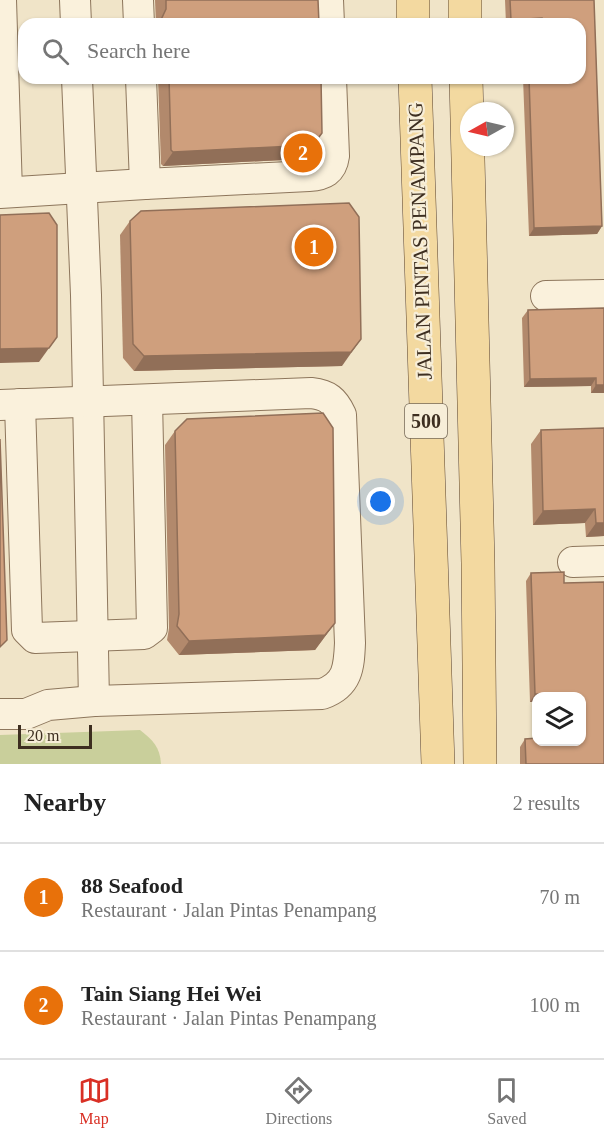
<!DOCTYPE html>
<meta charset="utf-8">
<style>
:root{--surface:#fff;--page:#f6f6f6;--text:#222;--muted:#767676;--line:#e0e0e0;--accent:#d93025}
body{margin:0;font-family:Georgia,serif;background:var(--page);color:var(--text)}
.controls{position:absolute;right:18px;bottom:18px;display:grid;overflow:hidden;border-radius:12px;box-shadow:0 2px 4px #0004}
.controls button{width:54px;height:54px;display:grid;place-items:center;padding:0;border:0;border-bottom:2px solid var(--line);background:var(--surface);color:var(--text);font:30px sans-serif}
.compass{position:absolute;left:460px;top:102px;width:54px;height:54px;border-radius:50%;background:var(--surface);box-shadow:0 2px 4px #0004;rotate:262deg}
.scale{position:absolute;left:18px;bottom:15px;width:74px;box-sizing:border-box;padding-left:6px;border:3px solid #3d2e20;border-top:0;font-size:16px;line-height:21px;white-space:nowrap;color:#3d2e20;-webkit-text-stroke:4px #f7eed8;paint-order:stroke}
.you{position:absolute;left:381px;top:502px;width:21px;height:21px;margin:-15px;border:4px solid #fff;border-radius:50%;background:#1a73e8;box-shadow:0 0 0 9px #1a73e833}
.badge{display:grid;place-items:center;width:39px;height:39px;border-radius:50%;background:var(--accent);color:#fff;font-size:20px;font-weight:700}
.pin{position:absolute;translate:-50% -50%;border:3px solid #fff;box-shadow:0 2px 6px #0006}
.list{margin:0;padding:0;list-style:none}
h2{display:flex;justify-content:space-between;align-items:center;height:78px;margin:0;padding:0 24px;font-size:26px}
h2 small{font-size:20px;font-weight:400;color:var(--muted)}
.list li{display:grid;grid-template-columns:39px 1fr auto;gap:18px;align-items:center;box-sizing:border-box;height:108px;padding:0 24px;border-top:2px solid var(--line)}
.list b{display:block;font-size:22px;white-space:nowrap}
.list p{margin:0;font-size:20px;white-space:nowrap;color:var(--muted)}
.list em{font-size:20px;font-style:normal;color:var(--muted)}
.icon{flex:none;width:33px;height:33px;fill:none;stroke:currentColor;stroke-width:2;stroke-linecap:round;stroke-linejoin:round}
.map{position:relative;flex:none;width:604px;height:764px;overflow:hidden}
.search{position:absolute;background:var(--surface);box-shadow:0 2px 4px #0004;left:18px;right:18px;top:18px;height:66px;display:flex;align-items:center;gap:15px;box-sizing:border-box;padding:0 21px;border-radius:18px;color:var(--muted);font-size:22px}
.sheet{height:294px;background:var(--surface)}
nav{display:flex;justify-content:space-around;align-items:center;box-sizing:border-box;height:84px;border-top:2px solid var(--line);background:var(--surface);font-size:16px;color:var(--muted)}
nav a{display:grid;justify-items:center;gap:3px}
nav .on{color:var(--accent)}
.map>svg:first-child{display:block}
</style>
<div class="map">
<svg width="604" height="764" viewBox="0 0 604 764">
<rect width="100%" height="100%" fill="#f0e4c8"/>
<path fill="#c9cf9b" d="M140 730C153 740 160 747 161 764H0V735Z"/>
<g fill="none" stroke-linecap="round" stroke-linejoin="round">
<g stroke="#8d765c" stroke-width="32">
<g id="minor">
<polyline points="1,0 7,192"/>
<polyline points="75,0 76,24"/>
<polyline points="138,0 139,24"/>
<polyline points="328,0 329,24"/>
<polyline points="77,78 86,295 94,701"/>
<path d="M145 184 309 176C324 175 332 171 334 156L331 78"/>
<polyline points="0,193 145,184 141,78"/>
<polyline points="546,296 604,295"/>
<polyline points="20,404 27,630 35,638 144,634 152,628 147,400"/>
<path d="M0 405 311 393C328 395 334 400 341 415L350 643C349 667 348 685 322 694L94 701 48 705 26 714H0"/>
<polyline points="573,562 604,561"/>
</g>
</g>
<g stroke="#5b4430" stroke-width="34">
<g id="major">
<polyline points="413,0 413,24"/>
<polyline points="465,0 465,24"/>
<polyline points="415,78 438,764"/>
<polyline points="466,78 478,563 480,764"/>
</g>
</g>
<use href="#minor" stroke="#faf1dc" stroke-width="30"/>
<use href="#major" stroke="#f3d9a0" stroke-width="33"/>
</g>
<g fill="#b2896c">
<polygon points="155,0 318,0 319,24 156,24"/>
<polygon points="505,0 594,0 602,226 597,234 529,236 523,78 580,78 580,24 506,24"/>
<polygon points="158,78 321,78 312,147 303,159 163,166 161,164"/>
<polygon points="130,221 342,366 134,371 123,358 120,235"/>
<polygon points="604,308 604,393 591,393 591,386 524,387 522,318 528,310"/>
<polygon points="604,428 604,536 586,537 585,523 533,525 531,444 541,430"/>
<polygon points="175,431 335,623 315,650 179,655 167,640 169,628 165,445"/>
<polygon points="531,573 564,583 604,764 520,764 520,747 525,739 582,741 582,696 537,696 537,702 530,702 526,581"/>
</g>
<g fill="#916f58">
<polygon points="542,18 538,24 508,24 511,20"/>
<polygon points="322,133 303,159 163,166 173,152"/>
<polygon points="602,226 597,234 529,236 534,228"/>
<polygon points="57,337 39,362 0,363 0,349"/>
<polygon points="361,339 342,366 134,371 144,356"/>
<polygon points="596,378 591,386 524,387 530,379"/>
<polygon points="596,385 604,385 604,393 591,393"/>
<polygon points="595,509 585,523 533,525 543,511"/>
<polygon points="596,523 604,523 604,536 586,537"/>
<polygon points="335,623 315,650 179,655 189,641"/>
<polygon points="535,694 554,694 552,696 537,696 537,702 530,702"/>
</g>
<g fill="#cf9f7d" stroke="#916f58" stroke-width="1.5">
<polygon points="166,0 318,0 319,24 159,24 166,9"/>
<polygon points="510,0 594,0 602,226 534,228 529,78 580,78 580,24 542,24 542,18 511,20"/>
<polygon points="169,78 321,78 322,133 313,145 173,152 171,150"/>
<polygon points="349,203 359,217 361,339 351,352 144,356 133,344 130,221 141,211"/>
<polygon points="49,213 57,225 57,337 49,348 0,349 0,215"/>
<polygon points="604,308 604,385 596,385 596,378 530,379 528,310"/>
<polygon points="323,413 333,428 335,623 325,635 189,641 177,626 179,614 175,431 187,419"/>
<polygon points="604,428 604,523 596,523 595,509 543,511 541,430"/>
<polygon points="0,439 7,640 0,647"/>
<polygon points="564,572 564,583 604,582 604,764 526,764 525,739 537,738 537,741 582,741 582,696 554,696 554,694 535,694 531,573"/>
</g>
<g text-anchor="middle" stroke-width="4.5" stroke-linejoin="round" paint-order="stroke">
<rect fill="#f7eed8" stroke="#756857" stroke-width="1.5" x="405" y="404" width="42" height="34" rx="4.5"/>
<g font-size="20" font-weight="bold" fill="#3d2e20">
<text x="426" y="428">500</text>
</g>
<g font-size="21" fill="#3d2e20" stroke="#f7eed8">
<text transform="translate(420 241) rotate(-92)" y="7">JALAN PINTAS PENAMPANG</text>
</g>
</g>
</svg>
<div class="controls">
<button><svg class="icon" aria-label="layers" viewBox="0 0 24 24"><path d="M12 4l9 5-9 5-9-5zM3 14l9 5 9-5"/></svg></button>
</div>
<svg class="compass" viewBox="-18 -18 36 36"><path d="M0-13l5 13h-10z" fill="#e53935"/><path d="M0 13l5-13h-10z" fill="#767676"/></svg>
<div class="scale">20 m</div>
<div class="you"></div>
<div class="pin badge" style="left:314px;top:247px;background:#e8710a">1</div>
<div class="pin badge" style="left:303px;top:153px;background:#e8710a">2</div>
<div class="search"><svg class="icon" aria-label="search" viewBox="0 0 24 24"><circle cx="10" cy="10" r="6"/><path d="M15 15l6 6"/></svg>Search here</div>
</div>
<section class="sheet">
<h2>Nearby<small>2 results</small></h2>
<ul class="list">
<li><span class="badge" style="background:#e8710a">1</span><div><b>88 Seafood</b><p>Restaurant · Jalan Pintas Penampang</p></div><em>70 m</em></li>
<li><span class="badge" style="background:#e8710a">2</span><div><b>Tain Siang Hei Wei</b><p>Restaurant · Jalan Pintas Penampang</p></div><em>100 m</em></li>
</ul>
</section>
<nav>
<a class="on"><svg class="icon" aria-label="map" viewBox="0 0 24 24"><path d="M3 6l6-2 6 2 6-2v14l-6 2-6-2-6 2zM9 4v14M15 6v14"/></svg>Map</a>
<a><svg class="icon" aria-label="directions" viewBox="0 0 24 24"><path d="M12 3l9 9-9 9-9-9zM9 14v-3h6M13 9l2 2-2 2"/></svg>Directions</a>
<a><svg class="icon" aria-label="saved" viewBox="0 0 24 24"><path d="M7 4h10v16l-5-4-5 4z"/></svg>Saved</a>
</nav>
